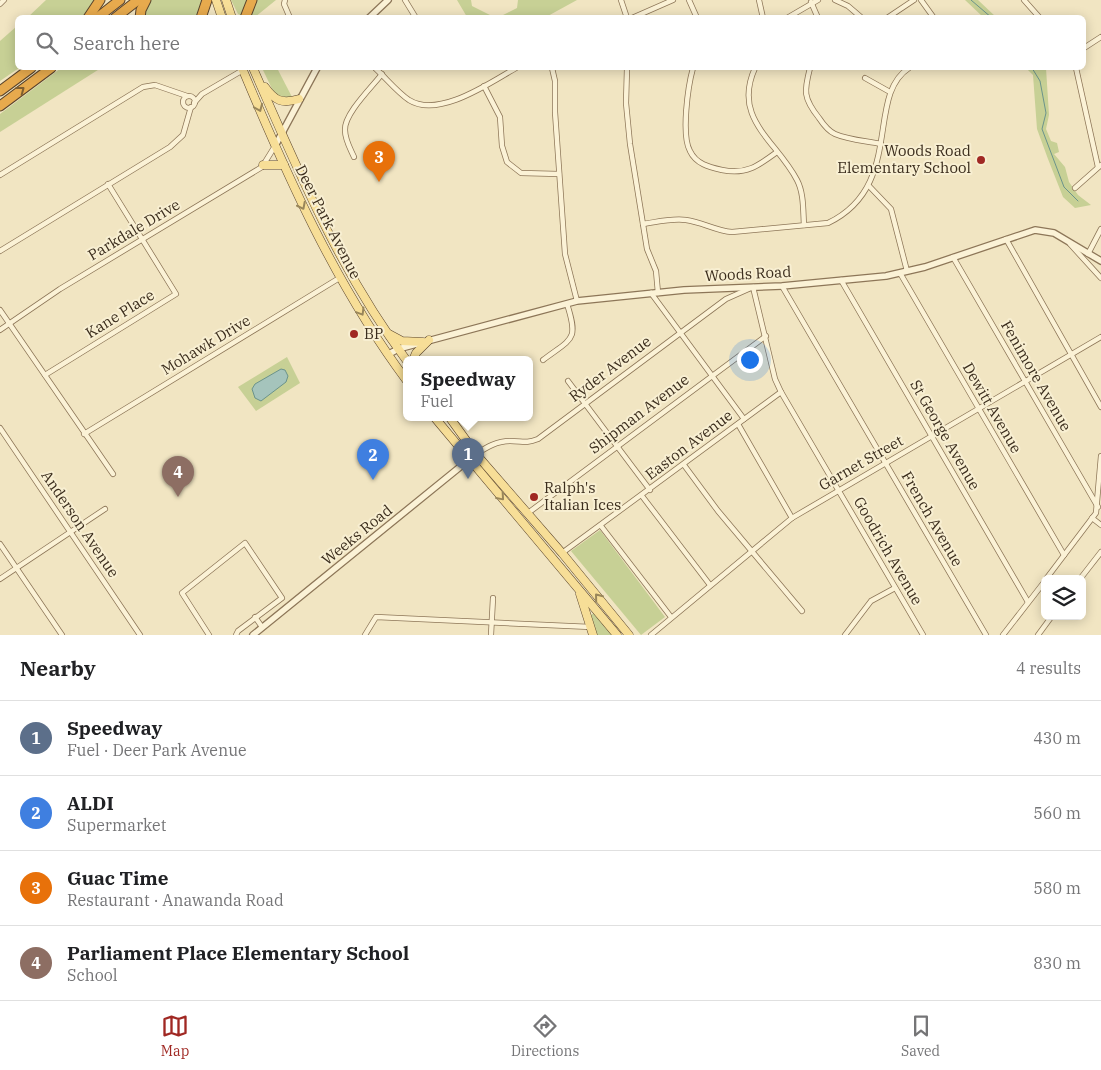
<!DOCTYPE html>
<meta charset="utf-8">
<style>
:root{--surface:#fff;--page:#f6f6f6;--text:#202124;--muted:#757577;--line:#e0e0e0;--accent:#a02823}
body{margin:0;font-family:"IBM Plex Serif",serif;background:var(--page);color:var(--text)}
.controls{position:absolute;right:15px;bottom:15px;display:grid;overflow:hidden;border-radius:8px;box-shadow:0 2px 12px #0003}
.controls button{width:45px;height:45px;display:grid;place-items:center;padding:0;border:0;border-bottom:1px solid var(--line);background:var(--surface);color:var(--text);font:25px sans-serif}
.you{position:absolute;left:749px;top:359px;width:18px;height:18px;margin:-12px;border:4px solid #fff;border-radius:50%;background:#1a73e8;box-shadow:0 0 0 8px #1a73e833}
.badge{display:grid;place-items:center;width:32px;height:32px;border-radius:50%;background:var(--accent);color:#fff;font-size:16px;font-weight:700}
.pin{position:absolute;translate:-50% -41px;filter:drop-shadow(0 1px 2px #0008)}
.pin::after{content:'';position:absolute;top:26px;width:18px;height:15px;background:inherit;clip-path:polygon(0 0,100% 0,50% 100%)}
.popup{position:absolute;left:403px;top:356px;width:130px;height:65px;box-sizing:border-box;display:grid;place-content:center;border-radius:8px;background:var(--surface);filter:drop-shadow(0 1px 4px #0005);font-size:16px;white-space:nowrap;color:var(--muted)}
.popup b{font-size:19px;color:var(--text)}
.popup::after{content:'';position:absolute;left:50%;top:100%;margin-left:-10px;border:10px solid transparent;border-top-color:var(--surface)}
.list{margin:0;padding:0;list-style:none}
h2{display:flex;justify-content:space-between;align-items:center;height:65px;margin:0;padding:0 20px;font-size:21px}
h2 small{font-size:16px;font-weight:400;color:var(--muted)}
.list li{display:grid;grid-template-columns:32px 1fr auto;gap:15px;align-items:center;box-sizing:border-box;height:75px;padding:0 20px;border-top:1px solid var(--line)}
.list b{display:block;font-size:19px;white-space:nowrap}
.list p{margin:0;font-size:16px;white-space:nowrap;color:var(--muted)}
.list em{font-size:16px;font-style:normal;color:var(--muted)}
.icon{flex:none;width:28px;height:28px;fill:none;stroke:currentColor;stroke-width:2;stroke-linecap:round;stroke-linejoin:round}
.map{position:relative;flex:none;width:1101px;height:635px;overflow:hidden}
.search{position:absolute;background:var(--surface);box-shadow:0 2px 12px #0003;left:15px;right:15px;top:15px;height:55px;display:flex;align-items:center;gap:12px;box-sizing:border-box;padding:0 18px;border-radius:8px;color:var(--muted);font-size:19px}
.sheet{height:365px;background:var(--surface)}
nav{display:flex;justify-content:space-around;align-items:center;box-sizing:border-box;height:70px;border-top:1px solid var(--line);background:var(--surface);font-size:14px;color:var(--muted)}
nav a{display:grid;justify-items:center;gap:2px}
nav .on{color:var(--accent)}
.map>svg:first-child{display:block}
</style>
<div class="map">
<svg width="1101" height="635" viewBox="0 0 1101 635">
<rect width="100%" height="100%" fill="#f1e5c2"/>
<g fill="#c7d095">
<polygon points="46,0 96,0 84,17 27,18"/>
<polygon points="148,0 202,0 198,17 143,17"/>
<polygon points="231,0 249,0 242,16 238,14"/>
<polygon points="254,0 276,0 255,17 247,18"/>
<polygon points="457,0 471,0 472,6 494,17 467,17"/>
<polygon points="518,0 577,0 546,17 499,17 517,8"/>
<polygon points="965,0 978,0 996,17 983,17"/>
<polygon points="17,26 19,68 0,81 0,41"/>
<polygon points="61,68 101,68 0,132 0,114"/>
<polygon points="262,68 277,68 292,97 287,99 275,95"/>
<polygon points="1026,68 1046,68 1049,115 1046,129 1051,141 1057,143 1059,152 1054,154 1065,167 1069,182 1078,195 1091,205 1075,208 1063,197 1048,159 1037,129 1033,75"/>
<polygon points="287,357 300,383 256,411 238,387"/>
<polygon points="600,530 665,617 641,635 571,551"/>
<polygon points="594,613 612,635 596,635 591,615"/>
</g>
<polygon fill="#a5c4bc" stroke="#6b938b" points="281,369 285,370 288,376 286,382 261,401 255,398 252,389 255,384"/>
<g fill="none" stroke-linecap="round" stroke-linejoin="round">
<g stroke="#6b938b" stroke-width="1">
<polyline points="971,0 992,18"/>
<polyline points="1032,68 1040,81 1046,113 1042,129 1064,187 1078,201"/>
</g>
<g stroke="#8d7658" stroke-width="6">
<g id="minor">
<polyline points="285,0 284,4 290,18"/>
<polyline points="405,0 416,18"/>
<polyline points="621,0 627,18"/>
<polyline points="689,0 697,18"/>
<polyline points="759,0 763,18"/>
<polyline points="835,0 848,6 862,18"/>
<polyline points="921,0 934,18"/>
<polyline points="1024,0 1040,18"/>
<polyline points="811,2 818,18"/>
<polyline points="0,4 4,0"/>
<polyline points="632,18 673,0"/>
<polyline points="787,18 818,0"/>
<polyline points="887,18 914,0"/>
<polyline points="1084,48 1101,37"/>
<path d="M375 68C386 78 397 92 409 100 439 119 491 82 516 68"/>
<polyline points="552,68 555,81 555,112 565,254 577,301"/>
<polyline points="627,68 626,103 630,144 647,249 656,271 658,293"/>
<path d="M693 68C688 86 681 135 690 151 696 164 709 167 722 170 746 175 758 166 777 152"/>
<path d="M755 68C732 119 776 140 797 180 804 193 803 211 804 225"/>
<path d="M810 68C804 91 803 98 819 118 823 124 828 131 835 134 849 140 867 141 881 144"/>
<polyline points="1076,68 1098,167"/>
<polyline points="865,78 890,92"/>
<polyline points="484,86 500,117 502,146 507,162 521,173 559,174"/>
<circle cx="189" cy="102" r="6"/>
<polyline points="194,103 202,94 243,70"/>
<path d="M354 157C350 148 345 140 345 130 344 114 372 87 382 74"/>
<polyline points="0,175 143,87 155,85 187,96"/>
<polyline points="869,186 891,209 907,271"/>
<polyline points="1075,188 1101,165"/>
<path d="M643 224C657 222 672 218 686 220 702 222 716 231 732 232L828 223C905 186 865 96 909 68"/>
<polyline points="1006,239 1101,407"/>
<polyline points="1070,244 1101,278"/>
<polyline points="0,251 170,147 183,135 191,107"/>
<polyline points="1088,254 1101,229"/>
<polyline points="953,257 1098,507"/>
<polyline points="900,273 1064,555"/>
<polyline points="841,280 1028,602"/>
<polyline points="782,286 986,635"/>
<polyline points="651,293 744,419"/>
<polyline points="0,310 113,474"/>
<polyline points="0,330 60,289 262,167 275,146"/>
<path d="M543 360C572 338 579 341 567 304"/>
<polyline points="45,375 176,294 108,184"/>
<polyline points="568,381 650,490"/>
<polyline points="738,424 792,518"/>
<polyline points="0,428 140,635"/>
<polyline points="84,434 341,277"/>
<path d="M476 454C487 447 497 441 510 441 523 441 525 444 538 439L726 299 753 287 775 379 781 392 923 635"/>
<polyline points="684,465 718,511 802,611"/>
<polyline points="642,496 710,585"/>
<polyline points="528,513 766,336"/>
<polyline points="1092,518 1101,525"/>
<polyline points="601,526 671,617"/>
<polyline points="0,544 62,635"/>
<polyline points="562,553 781,392"/>
<polyline points="0,579 105,509"/>
<polyline points="1046,579 1096,513 1101,456"/>
<polyline points="1080,579 1101,552"/>
<polyline points="255,617 262,627"/>
<polyline points="209,635 182,593 245,543 282,598 238,631 236,635"/>
<polyline points="365,635 376,617 591,627"/>
<polyline points="491,635 493,598"/>
<polyline points="651,635 792,518 1101,337"/>
<polyline points="845,635 871,601 895,588"/>
<polyline points="1003,635 1045,581"/>
<polyline points="1038,635 1052,616"/>
</g>
</g>
<g stroke="#8d7658" stroke-width="8">
<g id="tertiary">
<polyline points="369,18 388,0"/>
<polyline points="275,146 317,68"/>
<polyline points="389,354 398,349 577,301 684,290 782,286 886,276 925,267 1035,230 1054,233 1101,261"/>
<polyline points="253,635 476,454"/>
</g>
</g>
<g stroke="#5a442c" stroke-width="9">
<g id="primary">
<polyline points="216,0 222,18"/>
<polyline points="226,0 232,18"/>
<path d="M242 68C287 176 336 286 407 381"/>
<path d="M253 68C299 172 338 268 407 361"/>
<path d="M265 87C275 101 282 104 299 99"/>
<polyline points="263,165 284,165"/>
<polyline points="389,334 402,341 423,342"/>
<polyline points="413,360 416,353 429,340"/>
<polyline points="435,418 617,635"/>
<polyline points="450,418 476,454 562,553 629,635"/>
<polyline points="580,594 593,635"/>
</g>
</g>
<g stroke="#5a442c" stroke-width="11">
<g id="motorway">
<polyline points="88,18 100,0"/>
<polyline points="97,18 120,0"/>
<polyline points="115,18 138,0"/>
<polyline points="140,18 141,10 146,0"/>
<polyline points="201,18 207,0"/>
<polyline points="245,18 252,0"/>
<polyline points="0,91 31,68"/>
<polyline points="0,106 51,68"/>
</g>
</g>
<use href="#minor" stroke="#fbf2d6" stroke-width="4.5"/>
<use href="#tertiary" stroke="#fbf2d6" stroke-width="5.5"/>
<use href="#primary" stroke="#f7de97" stroke-width="8"/>
<use href="#motorway" stroke="#e7aa4d" stroke-width="9"/>
</g>
<defs><path id="oneway-chevron" d="M-2-3.5L2.5 0L-2 3.5" fill="none" stroke-width="1.6" stroke-linecap="round" stroke-linejoin="round" transform="scale(1.25)"/></defs>
<use stroke="#805f30" href="#oneway-chevron" transform="translate(21 90) rotate(-37)"/>
<g stroke="#99865a">
<use href="#oneway-chevron" transform="translate(259 108) rotate(67)"/>
<use href="#oneway-chevron" transform="translate(302 206) rotate(63)"/>
<use href="#oneway-chevron" transform="translate(361 312) rotate(59)"/>
<use href="#oneway-chevron" transform="translate(501 497) rotate(49)"/>
<use href="#oneway-chevron" transform="translate(598 597) rotate(-129)"/>
</g>
<g fill="#a02823" stroke="#f8efd2" stroke-width="2">
<circle cx="981" cy="160" r="5"/>
<circle cx="354" cy="334" r="5"/>
<circle cx="534" cy="497" r="5"/>
</g>
<g text-anchor="middle" stroke-width="4" stroke-linejoin="round" paint-order="stroke">
<g font-size="15" fill="#3b2d1d" stroke="#f8efd2" text-anchor="start">
<text x="971" y="156" text-anchor="end">Woods Road<tspan x="971" dy="17">Elementary School</tspan></text>
<text x="364" y="339">BP</text>
<text x="544" y="493">Ralph's<tspan x="544" dy="17">Italian Ices</tspan></text>
</g>
<g font-size="15" fill="#3b2d1d" stroke="#f8efd2">
<text transform="translate(328 222) rotate(63)" y="5">Deer Park Avenue</text>
<text transform="translate(134 230) rotate(-31)" y="5">Parkdale Drive</text>
<text transform="translate(748 274) rotate(-3)" y="5">Woods Road</text>
<text transform="translate(120 314) rotate(-32)" y="5">Kane Place</text>
<text transform="translate(206 345) rotate(-31)" y="5">Mohawk Drive</text>
<text transform="translate(610 369) rotate(-37)" y="5">Ryder Avenue</text>
<text transform="translate(1036 376) rotate(60)" y="5">Fenimore Avenue</text>
<text transform="translate(992 408) rotate(60)" y="5">Dewitt Avenue</text>
<text transform="translate(639 414) rotate(-37)" y="5">Shipman Avenue</text>
<text transform="translate(945 435) rotate(60)" y="5">St George Avenue</text>
<text transform="translate(689 445) rotate(-37)" y="5">Easton Avenue</text>
<text transform="translate(861 463) rotate(-30)" y="5">Garnet Street</text>
<text transform="translate(932 519) rotate(60)" y="5">French Avenue</text>
<text transform="translate(80 524) rotate(56)" y="5">Anderson Avenue</text>
<text transform="translate(357 535) rotate(-39)" y="5">Weeks Road</text>
<text transform="translate(888 551) rotate(60)" y="5">Goodrich Avenue</text>
</g>
</g>
</svg>
<div class="controls">
<button><svg class="icon" aria-label="layers" viewBox="0 0 24 24"><path d="M12 4l9 5-9 5-9-5zM3 14l9 5 9-5"/></svg></button>
</div>
<div class="you"></div>
<div class="pin badge" style="left:468px;top:479px;background:#5c6f8a">1</div>
<div class="popup"><b>Speedway</b>Fuel</div>
<div class="pin badge" style="left:373px;top:480px;background:#3f7fe0">2</div>
<div class="pin badge" style="left:379px;top:182px;background:#e8710a">3</div>
<div class="pin badge" style="left:178px;top:497px;background:#8d6e63">4</div>
<div class="search"><svg class="icon" aria-label="search" viewBox="0 0 24 24"><circle cx="10" cy="10" r="6"/><path d="M15 15l6 6"/></svg>Search here</div>
</div>
<section class="sheet">
<h2>Nearby<small>4 results</small></h2>
<ul class="list">
<li><span class="badge" style="background:#5c6f8a">1</span><div><b>Speedway</b><p>Fuel · Deer Park Avenue</p></div><em>430 m</em></li>
<li><span class="badge" style="background:#3f7fe0">2</span><div><b>ALDI</b><p>Supermarket</p></div><em>560 m</em></li>
<li><span class="badge" style="background:#e8710a">3</span><div><b>Guac Time</b><p>Restaurant · Anawanda Road</p></div><em>580 m</em></li>
<li><span class="badge" style="background:#8d6e63">4</span><div><b>Parliament Place Elementary School</b><p>School</p></div><em>830 m</em></li>
</ul>
</section>
<nav>
<a class="on"><svg class="icon" aria-label="map" viewBox="0 0 24 24"><path d="M3 6l6-2 6 2 6-2v14l-6 2-6-2-6 2zM9 4v14M15 6v14"/></svg>Map</a>
<a><svg class="icon" aria-label="directions" viewBox="0 0 24 24"><path d="M12 3l9 9-9 9-9-9zM9 14v-3h6M13 9l2 2-2 2"/></svg>Directions</a>
<a><svg class="icon" aria-label="saved" viewBox="0 0 24 24"><path d="M7 4h10v16l-5-4-5 4z"/></svg>Saved</a>
</nav>
